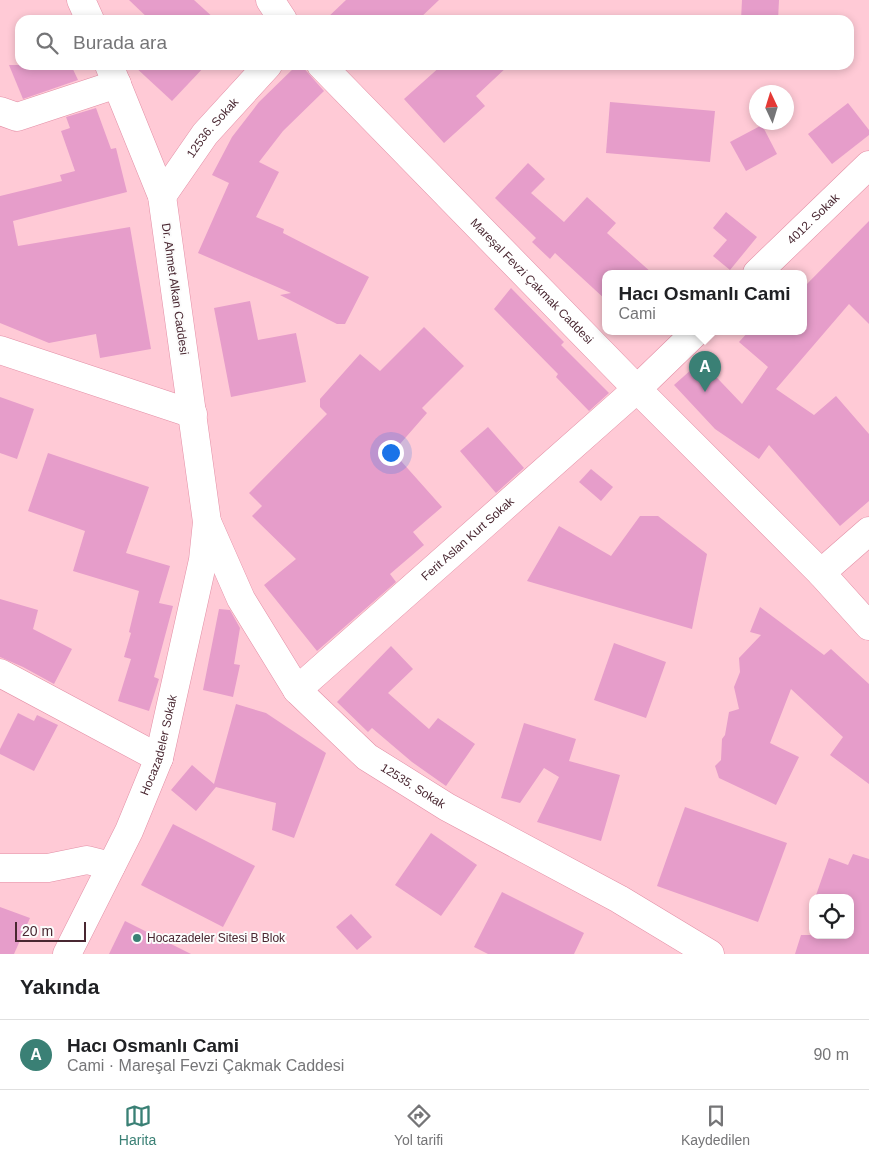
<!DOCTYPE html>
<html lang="tr">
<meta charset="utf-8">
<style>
:root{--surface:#fff;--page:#f6f6f6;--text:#202124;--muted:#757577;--line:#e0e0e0;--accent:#3a8075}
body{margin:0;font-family:Helvetica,sans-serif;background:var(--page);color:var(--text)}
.controls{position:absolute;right:15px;bottom:15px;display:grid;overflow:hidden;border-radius:10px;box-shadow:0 2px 8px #0003}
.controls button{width:45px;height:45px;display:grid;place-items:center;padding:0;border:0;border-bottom:1px solid var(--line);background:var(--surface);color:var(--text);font:25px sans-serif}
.compass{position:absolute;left:749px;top:85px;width:45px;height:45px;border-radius:50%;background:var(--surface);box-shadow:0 2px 8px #0003;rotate:356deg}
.scale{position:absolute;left:15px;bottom:12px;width:71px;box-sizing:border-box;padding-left:5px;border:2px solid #492731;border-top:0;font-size:14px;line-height:18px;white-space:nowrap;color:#492731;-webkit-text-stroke:4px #fbfbfb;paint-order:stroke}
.you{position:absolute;left:390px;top:452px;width:18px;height:18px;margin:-12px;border:4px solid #fff;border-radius:50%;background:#1a73e8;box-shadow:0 0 0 8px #1a73e833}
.badge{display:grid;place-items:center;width:32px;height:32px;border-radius:50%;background:var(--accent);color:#fff;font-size:16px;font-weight:700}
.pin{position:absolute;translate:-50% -41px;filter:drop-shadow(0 1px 2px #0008)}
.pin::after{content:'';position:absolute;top:26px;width:18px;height:15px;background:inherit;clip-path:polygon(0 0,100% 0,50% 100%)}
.popup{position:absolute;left:602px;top:270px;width:205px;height:65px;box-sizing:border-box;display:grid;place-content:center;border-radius:10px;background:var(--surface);filter:drop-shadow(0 1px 4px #0005);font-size:16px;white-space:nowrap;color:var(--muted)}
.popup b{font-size:19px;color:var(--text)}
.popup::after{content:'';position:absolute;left:50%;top:100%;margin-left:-10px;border:10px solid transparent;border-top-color:var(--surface)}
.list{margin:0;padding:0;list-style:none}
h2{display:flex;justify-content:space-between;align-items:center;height:65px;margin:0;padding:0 20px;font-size:21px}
h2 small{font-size:16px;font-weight:400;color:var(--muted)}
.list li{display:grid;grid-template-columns:32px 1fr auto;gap:15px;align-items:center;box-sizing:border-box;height:70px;padding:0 20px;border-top:1px solid var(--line)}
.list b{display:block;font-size:19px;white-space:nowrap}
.list p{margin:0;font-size:16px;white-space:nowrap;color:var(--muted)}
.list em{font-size:16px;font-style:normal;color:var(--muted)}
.icon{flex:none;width:28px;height:28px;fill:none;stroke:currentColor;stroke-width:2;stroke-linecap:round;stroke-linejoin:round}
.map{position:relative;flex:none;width:869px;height:954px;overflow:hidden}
.search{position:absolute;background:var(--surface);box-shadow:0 2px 8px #0003;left:15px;right:15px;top:15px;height:55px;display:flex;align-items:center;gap:12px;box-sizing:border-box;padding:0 18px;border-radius:15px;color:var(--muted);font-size:19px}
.sheet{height:135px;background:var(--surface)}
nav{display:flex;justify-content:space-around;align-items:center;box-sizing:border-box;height:70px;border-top:1px solid var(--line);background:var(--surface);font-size:14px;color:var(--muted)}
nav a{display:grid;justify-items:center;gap:2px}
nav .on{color:var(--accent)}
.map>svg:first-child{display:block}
</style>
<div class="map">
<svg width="869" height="954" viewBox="0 0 869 954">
<rect width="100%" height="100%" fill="#ffcad6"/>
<g fill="#e69dca">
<polygon points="129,0 194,0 216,20 150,20"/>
<polygon points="346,0 439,0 418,20 325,20"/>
<polygon points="742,0 779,0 778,20 741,20"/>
<polygon points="9,65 71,65 78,80 23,99"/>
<polygon points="133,65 206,65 172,101"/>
<polygon points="297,65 301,65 324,91 283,131 259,162 279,172 256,217 284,229 283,233 369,277 345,324 337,324 280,295 291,293 198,253 229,183 212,175 232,137 259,102"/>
<polygon points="442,65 509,65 476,96 485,106 444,143 404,99"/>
<polygon points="610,102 715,111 710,162 606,153"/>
<polygon points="848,103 869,130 869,135 832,164 808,134"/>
<polygon points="96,108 111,149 116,148 127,192 13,221 18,246 130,227 151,349 100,358 96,334 49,343 0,323 0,196 62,181 60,175 75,171 61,131 70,128 66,117"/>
<polygon points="762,125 777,154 746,171 730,142"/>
<polygon points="528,163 545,179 531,193 564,222 587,197 616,223 607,233 652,273 606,273 606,300 555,253 550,259 532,242 536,238 495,198"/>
<polygon points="726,212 757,237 730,270 713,256 727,240 713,228"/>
<polygon points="869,221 869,324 849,304 776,389 814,415 836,396 869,434 869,501 840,526 769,445 759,459 715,429 674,385 701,361 742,404 768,367 739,342 749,331 804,331 804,287"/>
<polygon points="511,288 564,342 561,345 609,393 589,411 556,377 558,374 494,309"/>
<polygon points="250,301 258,340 296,333 306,382 231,397 214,308"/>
<polygon points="424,327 464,366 422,408 427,413 393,452 442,507 413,532 424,545 390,574 396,582 317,651 264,585 296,559 252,516 262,506 249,493 327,414 320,407 320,399 360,354 380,371"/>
<polygon points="0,397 34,409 17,459 0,453"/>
<polygon points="488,427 524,468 496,493 460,451"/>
<polygon points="48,453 149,487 126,553 170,566 159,603 173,606 154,677 159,679 149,711 118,701 131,659 124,657 131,633 129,632 139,591 73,571 85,531 28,511"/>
<polygon points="591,469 613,487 601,501 579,482"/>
<polygon points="640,516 658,516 707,554 692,629 527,581 559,526 611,556"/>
<polygon points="0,599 38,610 33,629 72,649 54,684 23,667 0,657"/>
<polygon points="760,607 824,655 831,649 869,684 869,784 830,755 843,737 791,689 770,743 799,757 776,805 719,778 715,766 721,760 722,739 725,735 729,712 739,709 734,687 740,672 739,658 761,635 750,632"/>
<polygon points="219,609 230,610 240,628 234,664 240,665 233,697 203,690"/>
<polygon points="614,643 666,662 646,718 594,700"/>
<polygon points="391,646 413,669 388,693 429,729 438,718 475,744 446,786 412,762 372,728 368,732 337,702"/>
<polygon points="236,704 266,713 326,753 294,838 272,830 276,803 216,787 196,811 171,790 192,765 214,784"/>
<polygon points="18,713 34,721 37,715 58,725 34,771 0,754 0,749"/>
<polygon points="524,723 576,739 569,761 620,775 601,841 537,822 559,777 544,768 520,803 501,798"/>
<polygon points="685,807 787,843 758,922 657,886"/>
<polygon points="173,824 255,866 223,927 141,885"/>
<polygon points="431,833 477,865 441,916 395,885"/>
<polygon points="853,854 869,859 869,954 795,954 801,935 850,935 850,898 815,898 829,858 848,865"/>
<polygon points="502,892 584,933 574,954 488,954 474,947"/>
<polygon points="0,907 30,918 14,954 0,954"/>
<polygon points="351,914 372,937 357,950 336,927"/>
<polygon points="125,921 191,954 109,954"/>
</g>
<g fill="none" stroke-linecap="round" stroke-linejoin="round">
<g stroke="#e38fa6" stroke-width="29">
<g id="minor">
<polyline points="81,0 90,20"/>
<polyline points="270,0 283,20"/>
<path id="s1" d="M321 65 637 389 821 573 869 626"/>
<polyline points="0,111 17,117 117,84"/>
<path id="s2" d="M162 196 205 134 268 65"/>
<path id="s3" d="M757 273 869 165"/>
<polyline points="0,350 193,414"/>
<path id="s4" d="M208 524 241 599 297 690 367 757 447 807 619 899 710 954"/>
<polyline points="821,573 869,531"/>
<polyline points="0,673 159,758"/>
<path id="s5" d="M297 690 637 389 697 331"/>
<polyline points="0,868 48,868 87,860 111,866"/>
<path id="s6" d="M67 954 129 831 159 758 203 560 207 522 162 196 109 65"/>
</g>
</g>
<use href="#minor" stroke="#fff" stroke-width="28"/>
</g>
<circle fill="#3a8075" stroke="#fbfbfb" stroke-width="2" cx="137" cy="938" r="5"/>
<g text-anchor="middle" stroke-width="4" stroke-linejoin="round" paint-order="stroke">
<g font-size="12" fill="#492731" stroke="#fbfbfb">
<text dy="4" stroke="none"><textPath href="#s2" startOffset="85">12536. Sokak</textPath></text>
<text dy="4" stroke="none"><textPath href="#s3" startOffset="78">4012. Sokak</textPath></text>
<text dy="4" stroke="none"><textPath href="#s1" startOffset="302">Mareşal Fevzi Çakmak Caddesi</textPath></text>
<text transform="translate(175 289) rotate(82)" y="4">Dr. Ahmet Alkan Caddesi</text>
<text dy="4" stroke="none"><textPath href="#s5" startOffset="228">Ferit Aslan Kurt Sokak</textPath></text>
<text dy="4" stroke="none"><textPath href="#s6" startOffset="229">Hocazadeler Sokak</textPath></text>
<text dy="4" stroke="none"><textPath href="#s4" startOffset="340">12535. Sokak</textPath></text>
</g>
<g font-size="12" fill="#492731" stroke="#fbfbfb" text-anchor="start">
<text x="147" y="942">Hocazadeler Sitesi B Blok</text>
</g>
</g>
</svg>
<div class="controls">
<button><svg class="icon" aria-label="locate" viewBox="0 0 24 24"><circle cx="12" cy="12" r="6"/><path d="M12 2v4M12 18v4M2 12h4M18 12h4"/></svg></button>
</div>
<svg class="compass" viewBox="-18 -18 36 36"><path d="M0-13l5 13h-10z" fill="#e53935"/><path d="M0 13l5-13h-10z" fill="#757577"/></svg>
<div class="scale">20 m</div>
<div class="you"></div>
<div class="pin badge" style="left:705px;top:392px">A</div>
<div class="popup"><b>Hacı Osmanlı Cami</b>Cami</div>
<div class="search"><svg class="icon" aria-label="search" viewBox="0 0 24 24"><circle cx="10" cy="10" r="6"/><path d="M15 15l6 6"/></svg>Burada ara</div>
</div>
<section class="sheet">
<h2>Yakında<small></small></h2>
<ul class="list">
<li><span class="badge">A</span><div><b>Hacı Osmanlı Cami</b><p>Cami · Mareşal Fevzi Çakmak Caddesi</p></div><em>90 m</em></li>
</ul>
</section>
<nav>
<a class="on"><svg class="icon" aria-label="map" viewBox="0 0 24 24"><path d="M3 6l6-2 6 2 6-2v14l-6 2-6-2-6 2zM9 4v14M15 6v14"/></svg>Harita</a>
<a><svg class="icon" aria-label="directions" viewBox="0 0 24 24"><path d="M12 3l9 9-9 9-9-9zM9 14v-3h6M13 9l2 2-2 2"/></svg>Yol tarifi</a>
<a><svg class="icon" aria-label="saved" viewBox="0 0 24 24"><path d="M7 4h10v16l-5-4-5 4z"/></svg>Kaydedilen</a>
</nav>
